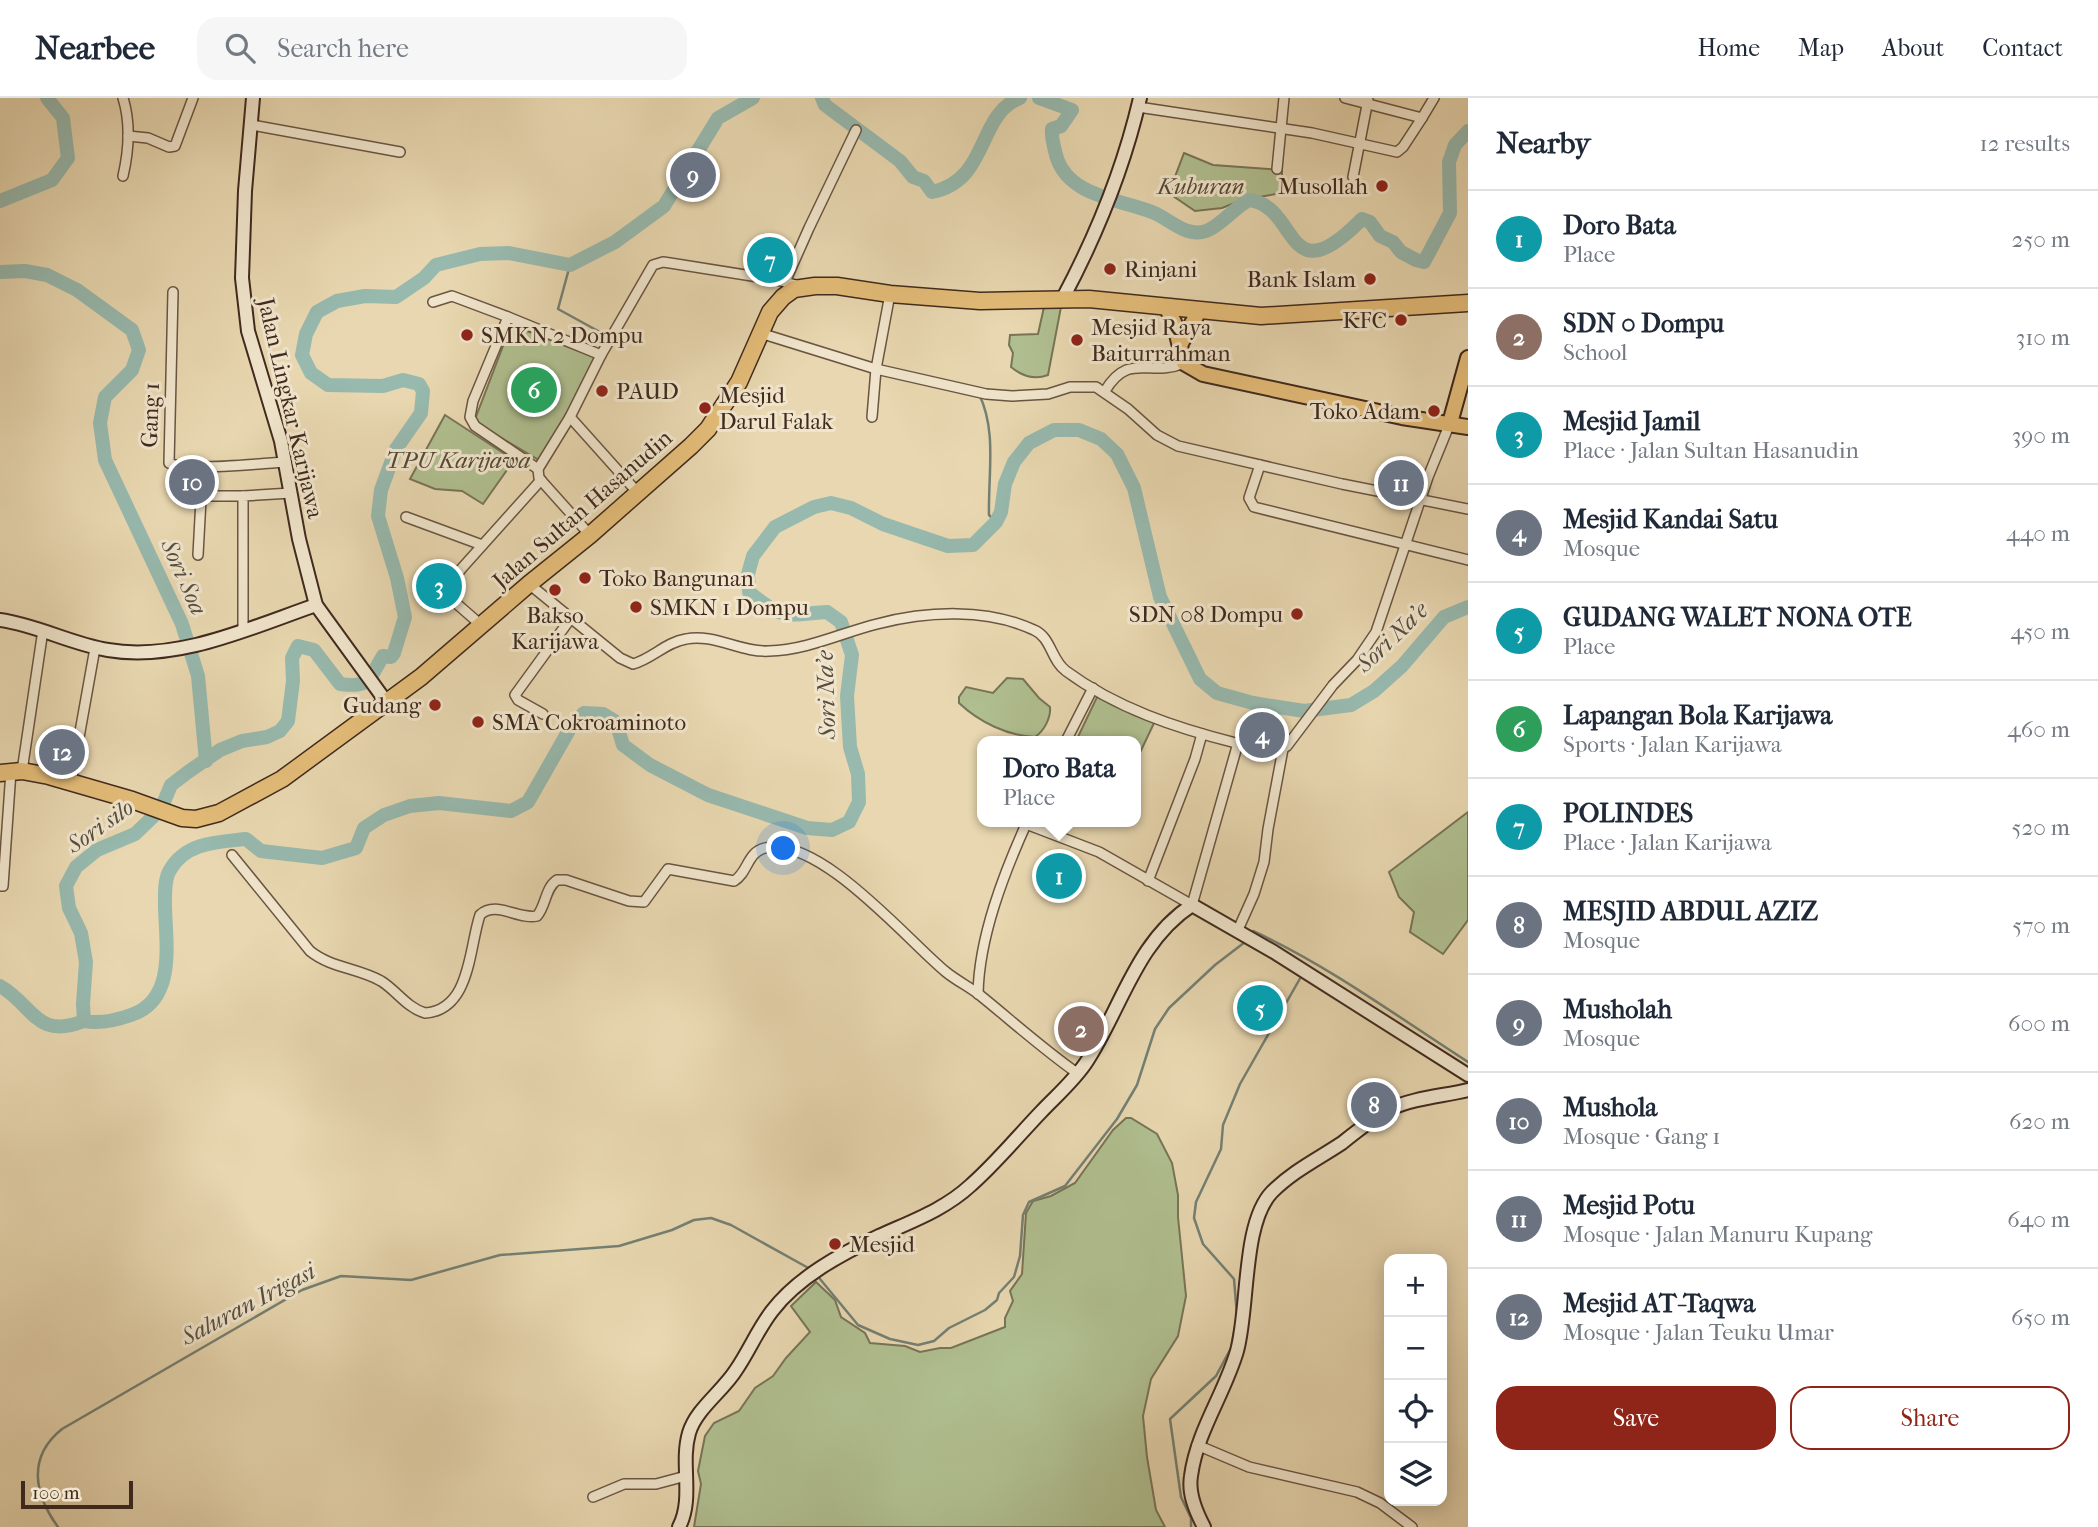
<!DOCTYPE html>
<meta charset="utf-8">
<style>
:root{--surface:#fff;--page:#f6f6f7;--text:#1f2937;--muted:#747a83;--line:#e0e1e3;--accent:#8f2418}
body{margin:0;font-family:"IM FELL French Canon",serif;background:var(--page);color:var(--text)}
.controls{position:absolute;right:21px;bottom:21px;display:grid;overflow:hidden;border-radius:14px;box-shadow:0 4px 18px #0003}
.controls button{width:63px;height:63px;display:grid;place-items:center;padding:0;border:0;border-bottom:2px solid var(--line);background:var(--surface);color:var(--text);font:35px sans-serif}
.scale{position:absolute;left:21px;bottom:18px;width:112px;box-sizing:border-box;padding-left:7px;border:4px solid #402a1e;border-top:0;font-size:19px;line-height:24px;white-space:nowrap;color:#402a1e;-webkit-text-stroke:5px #f0e5cc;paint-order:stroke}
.you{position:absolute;left:784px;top:751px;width:24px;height:24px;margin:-18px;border:5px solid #fff;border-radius:50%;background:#1a73e8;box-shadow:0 0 0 10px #1a73e833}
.badge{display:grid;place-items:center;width:46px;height:46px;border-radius:50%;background:var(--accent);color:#fff;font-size:23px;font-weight:700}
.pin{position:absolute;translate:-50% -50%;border:4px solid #fff;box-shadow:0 2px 7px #0006}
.popup{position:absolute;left:977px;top:638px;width:164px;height:91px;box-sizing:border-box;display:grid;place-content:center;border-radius:14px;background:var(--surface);filter:drop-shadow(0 2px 5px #0005);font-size:23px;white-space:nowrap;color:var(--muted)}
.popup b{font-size:26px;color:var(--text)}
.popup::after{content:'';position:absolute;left:50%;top:100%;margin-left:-14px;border:14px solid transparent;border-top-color:var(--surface)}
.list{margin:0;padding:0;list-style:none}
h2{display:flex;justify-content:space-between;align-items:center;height:91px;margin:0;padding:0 28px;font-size:30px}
h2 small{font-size:23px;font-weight:400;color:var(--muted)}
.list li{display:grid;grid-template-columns:46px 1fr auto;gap:21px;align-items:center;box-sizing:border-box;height:98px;padding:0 28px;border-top:2px solid var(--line)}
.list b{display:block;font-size:26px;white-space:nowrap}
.list p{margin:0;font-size:23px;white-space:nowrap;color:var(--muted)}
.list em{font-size:23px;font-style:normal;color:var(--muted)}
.actions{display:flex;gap:14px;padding:21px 28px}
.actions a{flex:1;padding:16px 0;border:2px solid var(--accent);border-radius:21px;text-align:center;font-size:24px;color:var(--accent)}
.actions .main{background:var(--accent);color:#fff}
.icon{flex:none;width:38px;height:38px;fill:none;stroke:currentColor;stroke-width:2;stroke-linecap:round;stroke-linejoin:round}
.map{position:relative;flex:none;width:1468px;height:1429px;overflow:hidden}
header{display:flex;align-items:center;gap:42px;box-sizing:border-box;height:98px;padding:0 35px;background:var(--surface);border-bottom:2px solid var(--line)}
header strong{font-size:33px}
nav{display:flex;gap:38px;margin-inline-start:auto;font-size:24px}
.search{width:490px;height:63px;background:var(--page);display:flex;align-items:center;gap:18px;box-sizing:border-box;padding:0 24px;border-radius:21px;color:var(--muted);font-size:26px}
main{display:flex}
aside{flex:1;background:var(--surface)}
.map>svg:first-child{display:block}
</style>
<header>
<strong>Nearbee</strong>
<div class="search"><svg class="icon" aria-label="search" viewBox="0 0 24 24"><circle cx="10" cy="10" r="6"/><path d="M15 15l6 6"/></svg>Search here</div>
<nav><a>Home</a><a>Map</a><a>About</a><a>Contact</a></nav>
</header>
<main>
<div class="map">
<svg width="1468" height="1429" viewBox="0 0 1468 1429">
<rect width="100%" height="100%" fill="#e8d7b0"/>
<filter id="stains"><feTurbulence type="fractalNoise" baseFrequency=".00286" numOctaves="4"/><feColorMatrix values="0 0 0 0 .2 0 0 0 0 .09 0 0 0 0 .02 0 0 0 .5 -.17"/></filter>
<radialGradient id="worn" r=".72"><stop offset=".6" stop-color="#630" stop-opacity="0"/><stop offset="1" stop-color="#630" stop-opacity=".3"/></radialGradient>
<g fill="#b0bf90" stroke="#787457" stroke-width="2">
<polygon points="1184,55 1213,67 1282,72 1282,95 1242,102 1222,110 1195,113 1173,98 1173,84"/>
<path d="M1044 209H1061L1048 277C1035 282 1022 278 1011 269L1013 255 1009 247 1010 237 1038 236Z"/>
<polygon points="511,227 598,260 544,365 474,324"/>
<polygon points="445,317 514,362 483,406 462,393 435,391 410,381"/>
<path d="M1007 580 1023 581 1039 600 1050 609C1051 620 1044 633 1035 639 1008 638 979 624 959 605V599L966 589 993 595Z"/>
<polygon points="1097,599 1155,623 1136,663 1136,643 1076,643"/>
<polygon points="1468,714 1468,822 1443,856 1410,834 1414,814 1399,799 1389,774"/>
<polygon points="1126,1020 1131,1020 1157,1036 1172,1065 1178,1097 1178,1119 1186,1198 1178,1238 1151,1281 1143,1318 1147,1359 1156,1412 1165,1429 694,1429 701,1386 698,1373 705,1338 714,1325 739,1313 755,1290 773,1278 786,1260 810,1234 791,1208 816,1184 835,1202 841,1219 865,1235 870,1245 905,1248 920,1254 940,1250 951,1250 1005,1229 1005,1220 1013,1203 1010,1193 1022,1176 1026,1115 1033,1103 1051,1098 1075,1085 1113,1032"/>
</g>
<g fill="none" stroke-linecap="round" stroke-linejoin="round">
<g stroke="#748074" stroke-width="2.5">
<polyline points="570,167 558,211 609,239"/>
<path d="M979 296C997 333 988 376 989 417L996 424"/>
<path d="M1251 836 1253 833C1329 868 1398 919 1468 964"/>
<polyline points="820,1181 858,1227 890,1241 918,1247 934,1243 949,1230 985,1212 997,1202 999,1195 1014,1179 1020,1158 1023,1117 1029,1104 1065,1088 1117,1021 1137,987 1155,931 1169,910 1215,867 1245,844"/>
<path d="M58 1429C34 1396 27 1359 62 1331L302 1192 341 1178 411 1182 500 1157 619 1148 672 1132 694 1122 711 1120 731 1127 812 1172"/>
<polyline points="1191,1429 1191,1420 1181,1399 1170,1321 1216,1278 1231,1250 1237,1218 1234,1181 1203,1146 1194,1120 1196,1104 1221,1051 1223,1027 1240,986 1302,877"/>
</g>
<g stroke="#97b9ae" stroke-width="14">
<path d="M822 0 825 7 900 63 913 79 924 83 932 94C990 82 976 17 1020 0"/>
<path d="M1039 0 1072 12 1061 28 1052 31C1051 41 1054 47 1056 57 1067 98 1118 101 1152 114 1170 121 1186 140 1206 133 1219 129 1235 109 1249 102 1300 108 1284 200 1362 121L1370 124 1380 138 1393 144 1401 154 1416 162 1424 164 1450 115 1449 64 1455 47 1468 33"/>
<polyline points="0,103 52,82 68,60 63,20 47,0"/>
<polyline points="0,174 25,173 47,177 77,192 132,232 139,252 132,272 105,299 100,325 105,362 182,526 198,578 206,663"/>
<path d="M0 888C34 907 35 942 84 923L83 906 86 864 81 835 69 810 66 788 76 769 97 752 135 736 161 711 171 687 188 674 220 652 242 643 267 639 280 633 288 623 293 583 292 560 298 548 314 552 340 586C371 590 368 582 383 558L391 559 394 555 405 519 397 480 378 418 381 392 396 351 421 315 423 293 419 286 403 282 383 288 328 287 311 275 302 257 306 236 317 214 337 203 365 198 396 199 424 180 436 167 480 156 509 155 570 167 615 144 664 108 718 20 753 0"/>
<path d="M84 923C99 926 117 922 131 917 176 902 166 847 165 809 165 798 164 781 170 772 186 744 218 744 246 741L261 753 322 760 356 750 364 730 384 717 410 708 439 705 511 713 528 704 572 627 584 615 603 616 616 624 623 647 650 667 708 697 807 730 832 732 849 724 859 704 858 676 850 649 847 598 852 557 841 524 827 514C785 517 782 522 749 494L748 476 753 458 775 429 814 409 831 405 851 410 883 426 948 448 973 447 996 424 1001 414 1005 386 1014 364 1029 345 1054 332H1079L1101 341 1117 356 1134 390 1160 499 1200 581 1217 595 1253 605 1304 613 1351 607 1374 593 1402 568 1444 519 1468 509"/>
</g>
<g stroke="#6a5542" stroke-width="12">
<g id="street">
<polyline points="1345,0 1422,20 1434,0"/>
<polyline points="1138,9 1312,35 1397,54 1403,49 1422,20"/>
<polyline points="252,27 400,54"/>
<polyline points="128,38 148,40 169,49 175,48 193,0"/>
<polyline points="1277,71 1284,0"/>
<path d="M123 78C129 52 131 26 123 0"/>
<polyline points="1353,79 1368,2"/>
<polyline points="785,184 809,130 856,32"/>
<path d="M173 194 169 365C185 374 263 365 286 364"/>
<polyline points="433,204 452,198 508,219"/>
<polyline points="760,235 876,271 986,296 1012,298 1048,296 1070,289 1096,289 1128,311 1157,337 1178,348 1342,386 1468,411"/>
<path d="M1105 293C1129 253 1149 280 1184 265"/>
<polyline points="570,319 638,395"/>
<polyline points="872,319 876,271 890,196"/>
<polyline points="1260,367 1249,400 1254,409 1468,462"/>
<polyline points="538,371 475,328 470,319 473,303 508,219 601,257"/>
<polyline points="406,419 482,447"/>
<polyline points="590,437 539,380 538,371 570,319 601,257 653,167 663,164 670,165 777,182 800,188"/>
<polyline points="198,457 201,401 207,398 243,398"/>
<path d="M529 486 620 560 633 566C652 561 666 544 686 541 713 535 742 555 769 553 807 552 841 535 877 526 927 513 987 510 1034 532 1051 539 1051 562 1066 573 1116 610 1176 630 1236 645 1252 649 1273 659 1287 648L1333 587 1357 562 1376 534 1428 379 1450 325"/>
<polyline points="481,527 449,499 448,488 462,470 541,382"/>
<polyline points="243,533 243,398 291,395"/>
<polyline points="543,616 518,602 515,597 571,520"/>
<polyline points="1066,643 1093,590"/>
<polyline points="22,673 43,532"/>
<polyline points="71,684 95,550"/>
<polyline points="1026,726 1099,754 1192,807 1238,645"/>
<path d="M232 757 310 853C331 870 358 870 381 883 396 892 407 910 425 915 471 912 469 849 480 817 496 802 518 822 537 818 546 808 545 790 557 782H566L629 803 644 804 668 771 734 783C748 775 747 754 765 750 820 738 907 842 946 874 957 883 970 889 981 898 1013 924 1043 951 1077 975"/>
<polyline points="1148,783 1195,661 1202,636"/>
<polyline points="0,788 3,788 11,673"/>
<polyline points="1237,834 1254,796 1264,764 1268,731 1283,651"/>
<path d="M978 896C979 839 1004 775 1027 724"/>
<polyline points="1197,1347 1249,1369 1357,1394 1380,1405 1412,1429"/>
<polyline points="593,1399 624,1386 656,1386 686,1378"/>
</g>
</g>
<g stroke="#402a1e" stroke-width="16">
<g id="secondary">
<polyline points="253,0 245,93 242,180 248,233 281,343 299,441 316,507 387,605"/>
<path d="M1063 200C1096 138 1124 69 1140 0"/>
<path d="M0 522C37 527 71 546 108 552 178 564 252 529 316 507"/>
<path d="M679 1429C694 1400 680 1366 689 1335 696 1311 723 1293 736 1272 749 1253 758 1231 772 1213 798 1179 841 1156 879 1138 912 1123 944 1112 971 1087 996 1065 1018 1038 1041 1014 1056 998 1075 982 1087 963 1122 909 1136 844 1192 807L1274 854 1468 977"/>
<path d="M1204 1429C1196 1414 1188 1396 1191 1378 1197 1333 1224 1297 1237 1253 1249 1210 1242 1125 1272 1094 1293 1073 1318 1061 1342 1045 1357 1033 1373 1020 1390 1011 1413 1000 1443 998 1468 992"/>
</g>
</g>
<g stroke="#402a1e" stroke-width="18">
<g id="primary">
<polyline points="1166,209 1174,224 1184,265 1203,276 1402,319 1468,329"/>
<polyline points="1180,247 1199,213"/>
<polyline points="1450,325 1468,260"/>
</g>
</g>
<g stroke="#402a1e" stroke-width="19">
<polyline id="highway" points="0,675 22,673 49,678 132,702 182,720 196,721 219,715 282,681 421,579 529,486 590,437 691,348 708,331 739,284 770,214 783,199 794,191 815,188 837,188 890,196 980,203 1089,201 1261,218 1468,205"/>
</g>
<use href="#street" stroke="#f0e5cc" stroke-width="9"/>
<use href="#secondary" stroke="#f0e5cc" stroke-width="12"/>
<use href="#primary" stroke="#e4bc78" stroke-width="14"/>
<use href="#highway" stroke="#e4bc78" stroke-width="16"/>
</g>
<g fill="#8f2418" stroke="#f0e5cc" stroke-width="2.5">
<circle cx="1382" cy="88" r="7"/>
<circle cx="1110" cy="171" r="7"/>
<circle cx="1370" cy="181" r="7"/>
<circle cx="1401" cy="222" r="7"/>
<circle cx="467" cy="237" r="7"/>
<circle cx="1077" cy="242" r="7"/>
<circle cx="602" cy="293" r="7"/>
<circle cx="705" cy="310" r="7"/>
<circle cx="1434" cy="313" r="7"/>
<circle cx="585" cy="480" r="7"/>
<circle cx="555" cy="492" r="7"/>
<circle cx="636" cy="509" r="7"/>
<circle cx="1297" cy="516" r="7"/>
<circle cx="435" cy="607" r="7"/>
<circle cx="478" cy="624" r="7"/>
<circle cx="835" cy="1146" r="7"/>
</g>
<g text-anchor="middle" stroke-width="6" stroke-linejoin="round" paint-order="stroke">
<g font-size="23" font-style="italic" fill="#564835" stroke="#f0e5cc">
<text x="1201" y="96">Kuburan</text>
<text x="458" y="370">TPU Karijawa</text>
</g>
<g font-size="23" fill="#402a1e" stroke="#f0e5cc" text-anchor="start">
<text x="1368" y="96" text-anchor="end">Musollah</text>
<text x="1124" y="179">Rinjani</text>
<text x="1356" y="189" text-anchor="end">Bank Islam</text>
<text x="1387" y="230" text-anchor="end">KFC</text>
<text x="1091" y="237">Mesjid Raya<tspan x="1091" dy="26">Baiturrahman</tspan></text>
<text x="481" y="245">SMKN 2 Dompu</text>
<text x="616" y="301">PAUD</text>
<text x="719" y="305">Mesjid<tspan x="719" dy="26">Darul Falak</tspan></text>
<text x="1420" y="321" text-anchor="end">Toko Adam</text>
<text x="599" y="488">Toko Bangunan</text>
<text x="650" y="517">SMKN 1 Dompu</text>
<text x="1283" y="524" text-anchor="end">SDN 08 Dompu</text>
<text x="555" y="525" text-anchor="middle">Bakso<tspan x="555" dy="26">Karijawa</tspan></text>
<text x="421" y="615" text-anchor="end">Gudang</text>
<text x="492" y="632">SMA Cokroaminoto</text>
<text x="849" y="1154">Mesjid</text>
</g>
<g font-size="23" fill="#402a1e" stroke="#f0e5cc">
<text transform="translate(291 310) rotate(77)" y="8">Jalan Lingkar Karijawa</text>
<text transform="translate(150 317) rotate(-88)" y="8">Gang 1</text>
<text transform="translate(582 411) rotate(-41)" y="8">Jalan Sultan Hasanudin</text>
</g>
<g font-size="24" font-style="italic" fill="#564e42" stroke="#f0e5cc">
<text transform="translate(184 479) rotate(66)" y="8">Sori Soa</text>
<text transform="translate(1392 539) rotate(-44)" y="8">Sori Na'e</text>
<text transform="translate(826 597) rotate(-92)" y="8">Sori Na'e</text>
<text transform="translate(100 728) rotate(-35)" y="8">Sori silo</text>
<text transform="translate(248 1206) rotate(-28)" y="8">Saluran Irigasi</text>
</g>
</g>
<rect width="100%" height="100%" filter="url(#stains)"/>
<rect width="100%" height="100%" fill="url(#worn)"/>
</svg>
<div class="controls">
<button>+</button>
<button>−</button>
<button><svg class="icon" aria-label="locate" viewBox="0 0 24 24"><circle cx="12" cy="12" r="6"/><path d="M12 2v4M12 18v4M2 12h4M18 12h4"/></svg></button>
<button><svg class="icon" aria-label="layers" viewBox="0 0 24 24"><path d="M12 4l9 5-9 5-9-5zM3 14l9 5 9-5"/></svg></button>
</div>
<div class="scale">100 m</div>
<div class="you"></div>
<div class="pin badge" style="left:1059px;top:778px;background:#0f9aa8">1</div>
<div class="popup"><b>Doro Bata</b>Place</div>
<div class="pin badge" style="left:1081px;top:931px;background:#8d6e63">2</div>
<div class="pin badge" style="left:439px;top:488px;background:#0f9aa8">3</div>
<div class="pin badge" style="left:1262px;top:637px;background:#6b7280">4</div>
<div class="pin badge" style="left:1260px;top:910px;background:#0f9aa8">5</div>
<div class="pin badge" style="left:534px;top:292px;background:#2e9e5b">6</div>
<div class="pin badge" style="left:770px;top:162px;background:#0f9aa8">7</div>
<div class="pin badge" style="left:1374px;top:1007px;background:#6b7280">8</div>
<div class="pin badge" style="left:693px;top:77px;background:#6b7280">9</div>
<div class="pin badge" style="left:192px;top:384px;background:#6b7280">10</div>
<div class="pin badge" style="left:1401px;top:385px;background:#6b7280">11</div>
<div class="pin badge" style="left:62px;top:654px;background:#6b7280">12</div>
</div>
<aside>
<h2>Nearby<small>12 results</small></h2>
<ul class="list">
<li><span class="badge" style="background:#0f9aa8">1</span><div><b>Doro Bata</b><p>Place</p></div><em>250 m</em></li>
<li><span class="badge" style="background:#8d6e63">2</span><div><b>SDN 0 Dompu</b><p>School</p></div><em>310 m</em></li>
<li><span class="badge" style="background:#0f9aa8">3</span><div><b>Mesjid Jamil</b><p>Place · Jalan Sultan Hasanudin</p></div><em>390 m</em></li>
<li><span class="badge" style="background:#6b7280">4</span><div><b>Mesjid Kandai Satu</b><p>Mosque</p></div><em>440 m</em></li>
<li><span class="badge" style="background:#0f9aa8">5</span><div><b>GUDANG WALET NONA OTE</b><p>Place</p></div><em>450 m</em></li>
<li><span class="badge" style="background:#2e9e5b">6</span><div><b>Lapangan Bola Karijawa</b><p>Sports · Jalan Karijawa</p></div><em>460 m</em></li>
<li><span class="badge" style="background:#0f9aa8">7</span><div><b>POLINDES</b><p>Place · Jalan Karijawa</p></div><em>520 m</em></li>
<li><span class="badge" style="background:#6b7280">8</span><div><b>MESJID ABDUL AZIZ</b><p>Mosque</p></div><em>570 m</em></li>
<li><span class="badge" style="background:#6b7280">9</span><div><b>Musholah</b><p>Mosque</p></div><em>600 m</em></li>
<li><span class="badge" style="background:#6b7280">10</span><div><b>Mushola</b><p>Mosque · Gang 1</p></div><em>620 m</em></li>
<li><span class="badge" style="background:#6b7280">11</span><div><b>Mesjid Potu</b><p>Mosque · Jalan Manuru Kupang</p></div><em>640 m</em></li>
<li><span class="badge" style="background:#6b7280">12</span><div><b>Mesjid AT-Taqwa</b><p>Mosque · Jalan Teuku Umar</p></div><em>650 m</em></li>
</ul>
<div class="actions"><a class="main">Save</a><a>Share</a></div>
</aside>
</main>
